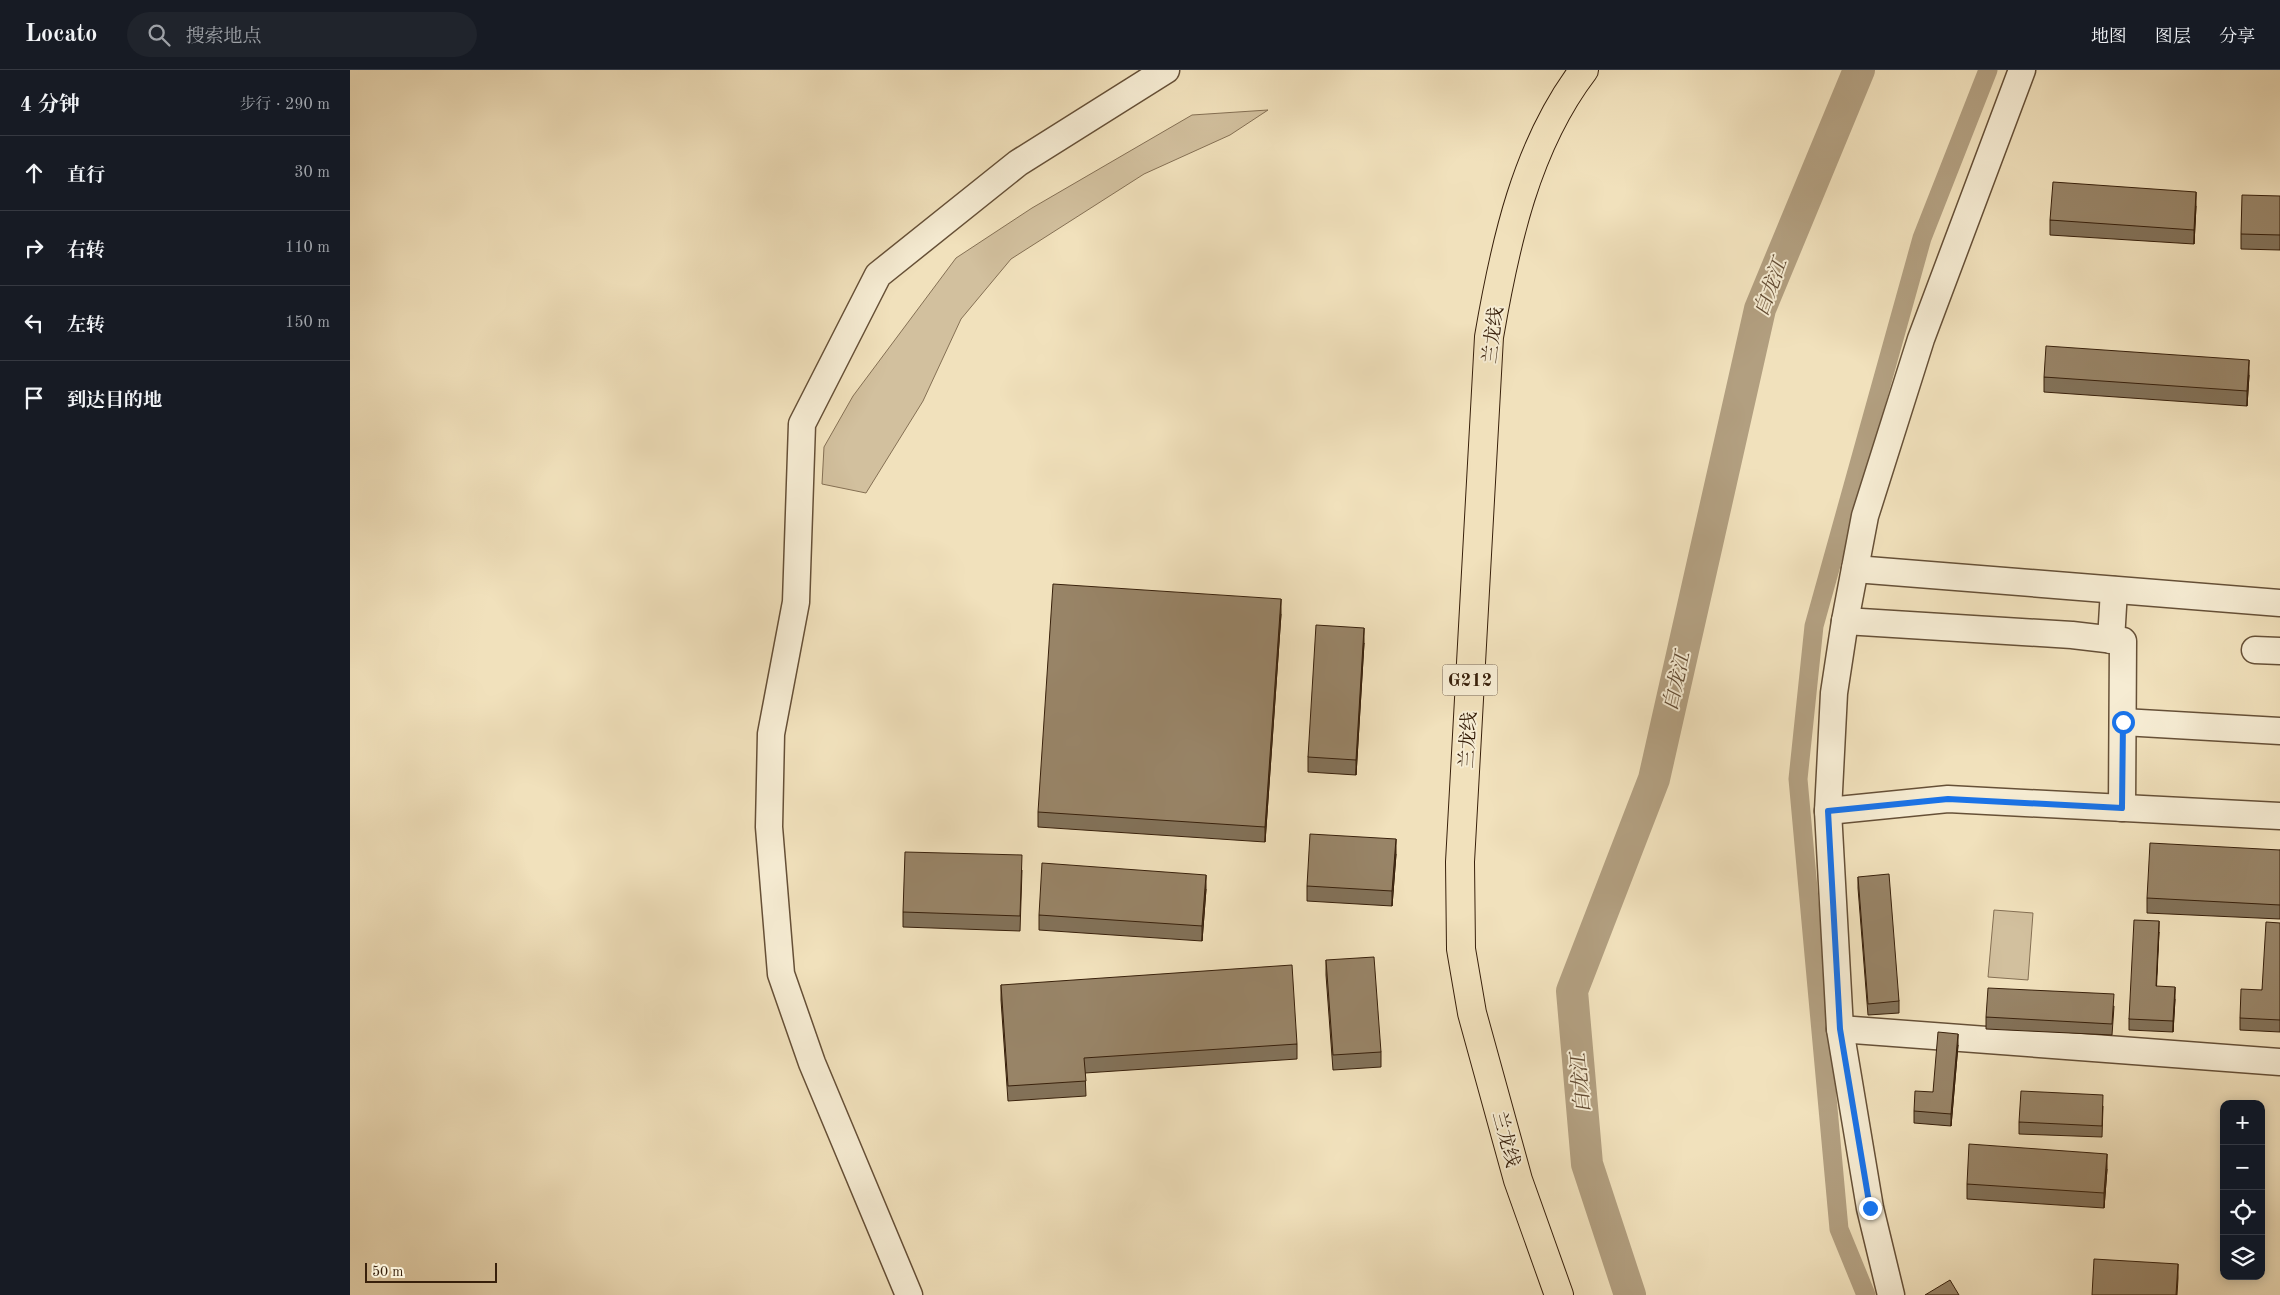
<!DOCTYPE html>
<html lang="zh">
<meta charset="utf-8">
<style>
:root{--surface:#171b24;--page:#20242c;--text:#f1f3f6;--muted:#9ea1a6;--line:#363941}
body{margin:0;font-family:"Old Standard TT","Noto Serif SC",serif;background:var(--page);color:var(--text)}
.controls{position:absolute;right:15px;bottom:15px;display:grid;overflow:hidden;border-radius:10px;box-shadow:0 2px 12px #0003}
.controls button{width:45px;height:45px;display:grid;place-items:center;padding:0;border:0;border-bottom:1px solid var(--line);background:var(--surface);color:var(--text);font:25px sans-serif}
.scale{position:absolute;left:15px;bottom:12px;width:132px;box-sizing:border-box;padding-left:5px;border:2px solid #38200b;border-top:0;font-size:14px;line-height:18px;white-space:nowrap;color:#38200b;-webkit-text-stroke:4px #f6ecd3;paint-order:stroke}
.stop{position:absolute;width:15px;height:15px;margin:-11px;border:4px solid #1a73e8;border-radius:50%;background:#fff}
.stop.end{background:#1a73e8;border-color:#fff;box-shadow:0 1px 5px #0008}
.list{margin:0;padding:0;list-style:none}
h2{display:flex;justify-content:space-between;align-items:center;height:65px;margin:0;padding:0 20px;font-size:21px}
h2 small{font-size:16px;font-weight:400;color:var(--muted)}
.list li{display:grid;grid-template-columns:32px 1fr auto;gap:15px;align-items:center;box-sizing:border-box;height:75px;padding:0 20px;border-top:1px solid var(--line)}
.list b{display:block;font-size:19px;white-space:nowrap}
.list em{font-size:16px;font-style:normal;color:var(--muted)}
.icon{flex:none;width:28px;height:28px;fill:none;stroke:currentColor;stroke-width:2;stroke-linecap:round;stroke-linejoin:round}
.map{position:relative;flex:none;width:1930px;height:1225px;overflow:hidden}
header{display:flex;align-items:center;gap:30px;box-sizing:border-box;height:70px;padding:0 25px;background:var(--surface);border-bottom:1px solid var(--line)}
header strong{font-size:24px}
nav{display:flex;gap:28px;margin-inline-start:auto;font-size:18px}
.search{width:350px;height:45px;background:var(--page);display:flex;align-items:center;gap:12px;box-sizing:border-box;padding:0 18px;border-radius:28px;color:var(--muted);font-size:19px}
main{display:flex}
aside{flex:1;background:var(--surface)}
.map>svg:first-child{display:block}
</style>
<header>
<strong>Locato</strong>
<div class="search"><svg class="icon" aria-label="search" viewBox="0 0 24 24"><circle cx="10" cy="10" r="6"/><path d="M15 15l6 6"/></svg>搜索地点</div>
<nav><a>地图</a><a>图层</a><a>分享</a></nav>
</header>
<main>
<aside>
<h2>4 分钟<small>步行 · 290 m</small></h2>
<ul class="list">
<li><svg class="icon" aria-label="ahead" viewBox="0 0 24 24"><path d="M12 20V5M6 11l6-6 6 6"/></svg><div><b>直行</b></div><em>30 m</em></li>
<li><svg class="icon" aria-label="right" viewBox="0 0 24 24"><path d="M7 20v-9h11M14 6l5 5-5 5"/></svg><div><b>右转</b></div><em>110 m</em></li>
<li><svg class="icon" aria-label="left" viewBox="0 0 24 24"><path d="M17 20v-9H6M10 6l-5 5 5 5"/></svg><div><b>左转</b></div><em>150 m</em></li>
<li><svg class="icon" aria-label="arrive" viewBox="0 0 24 24"><path d="M6 21V4h12l-3 4 3 4H6"/></svg><div><b>到达目的地</b></div></li>
</ul>
</aside>
<div class="map">
<svg width="1930" height="1225" viewBox="0 0 1930 1225">
<rect width="100%" height="100%" fill="#f1e1bc"/>
<filter id="stains"><feTurbulence type="fractalNoise" baseFrequency=".004" numOctaves="4"/><feColorMatrix values="0 0 0 0 .2 0 0 0 0 .09 0 0 0 0 .02 0 0 0 .5 -.17"/></filter>
<radialGradient id="worn" r=".72"><stop offset=".6" stop-color="#630" stop-opacity="0"/><stop offset="1" stop-color="#630" stop-opacity=".3"/></radialGradient>
<g fill="#d2c09e" stroke="#857054">
<polygon points="918,40 880,65 794,104 661,189 611,249 573,331 516,423 472,414 474,377 503,326 606,188 682,138 842,45"/>
<polygon points="1644,840 1683,843 1678,910 1638,907"/>
</g>
<g fill="none" stroke-linecap="round" stroke-linejoin="round">
<polyline stroke="#b29f80" stroke-width="19" points="1516,1225 1489,1159 1448,709 1464,556 1572,168 1638,0"/>
<polyline stroke="#b29f80" stroke-width="32" points="1280,1225 1237,1094 1222,921 1304,709 1410,239 1509,0"/>
<g stroke="#665037" stroke-width="29">
<g id="minor">
<polyline points="1505,499 1930,533"/>
<polyline points="1495,551 1722,565 1773,571 1772,738"/>
<polyline points="1761,570 1764,520"/>
<polyline points="1905,580 1930,581"/>
<polyline points="1773,652 1930,661"/>
<polyline points="1478,741 1598,729 1930,746"/>
<polyline points="1490,959 1930,992"/>
<polyline points="559,1225 462,993 431,904 419,757 421,664 446,532 452,354 528,205 668,93 816,0"/>
<polyline points="1541,1225 1520,1138 1490,959 1478,741 1484,623 1495,551 1515,446 1571,269 1672,0"/>
</g>
</g>
<g stroke="#38200b" stroke-width="30">
<path id="highway" d="M1209 1225 1168 1110 1122 943 1111 879 1110 792 1139 267C1155 174 1176 76 1234 0"/>
</g>
<use href="#minor" stroke="#f6ecd3" stroke-width="26"/>
<use href="#highway" stroke="#f1e1bc" stroke-width="28"/>
</g>
<g fill="#837259" stroke="#38200b">
<polygon points="1930,126 1930,180 1891,179 1891,164"/>
<polygon points="1846,136 1844,174 1700,165 1700,150"/>
<polygon points="1899,305 1897,336 1694,322 1694,307"/>
<polygon points="931,544 915,772 688,757 688,742"/>
<polygon points="1014,573 1006,705 958,702 958,687"/>
<polygon points="1930,780 1930,849 1797,843 1797,828"/>
<polygon points="1046,784 1042,836 957,831 957,816"/>
<polygon points="672,800 670,861 553,857 553,842"/>
<polygon points="1508,807 1549,931 1549,943 1518,945 1508,818"/>
<polygon points="856,819 852,871 689,860 689,845"/>
<polygon points="1930,853 1930,962 1890,960 1890,948 1912,920"/>
<polygon points="1809,862 1806,916 1825,929 1823,962 1779,960 1779,949"/>
<polygon points="976,890 1031,982 1031,997 983,1000 976,905"/>
<polygon points="651,915 947,974 947,989 735,1003 736,1026 658,1031 651,930"/>
<polygon points="1764,936 1762,965 1636,959 1636,947"/>
<polygon points="1608,975 1601,1056 1564,1053 1564,1041 1583,1022"/>
<polygon points="1753,1036 1752,1067 1669,1064 1669,1052"/>
<polygon points="1757,1099 1754,1138 1617,1129 1617,1114"/>
</g>
<g fill="#6a5c48" stroke="#38200b">
<polygon points="1846,122 1846,136 1844,174 1844,160"/>
<polygon points="1899,290 1899,305 1897,336 1897,321"/>
<polygon points="931,529 931,544 915,772 915,757"/>
<polygon points="1014,558 1014,573 1006,705 1006,690"/>
<polygon points="1046,769 1046,784 1042,836 1042,821"/>
<polygon points="856,805 856,819 852,871 852,856"/>
<polygon points="1809,851 1809,862 1806,928 1806,916"/>
<polygon points="1825,917 1825,929 1823,962 1823,951"/>
<polygon points="1608,964 1608,975 1601,1056 1601,1044"/>
<polygon points="1757,1084 1757,1099 1754,1138 1754,1123"/>
<polygon points="1828,1194 1828,1208 1827,1225 1826,1225"/>
</g>
<g fill="#988467" stroke="#38200b">
<polygon points="1703,112 1846,122 1844,160 1700,150"/>
<polygon points="1892,125 1930,126 1930,165 1891,164"/>
<polygon points="1696,276 1899,290 1897,321 1694,307"/>
<polygon points="703,514 931,529 915,757 688,742"/>
<polygon points="966,555 1014,558 1006,690 958,687"/>
<polygon points="960,764 1046,769 1042,821 957,816"/>
<polygon points="1800,773 1930,780 1930,835 1797,828"/>
<polygon points="555,782 672,785 670,846 553,842"/>
<polygon points="692,793 856,805 852,856 689,845"/>
<polygon points="1539,804 1549,931 1518,934 1508,807"/>
<polygon points="1784,850 1809,851 1806,916 1825,917 1823,951 1779,949"/>
<polygon points="1916,852 1930,853 1930,950 1890,948 1891,919 1912,920"/>
<polygon points="1024,887 1031,982 983,985 976,890"/>
<polygon points="942,895 947,974 734,988 736,1011 658,1016 651,915"/>
<polygon points="1638,918 1764,924 1762,954 1636,947"/>
<polygon points="1588,962 1608,964 1601,1044 1564,1041 1565,1021 1583,1022"/>
<polygon points="1671,1021 1753,1025 1752,1056 1669,1052"/>
<polygon points="1619,1074 1757,1084 1754,1123 1617,1114"/>
<polygon points="1744,1189 1828,1194 1826,1225 1742,1225"/>
<polygon points="1600,1210 1609,1225 1575,1225"/>
</g>
<g fill="none" stroke-linecap="round" stroke-linejoin="round">
<polyline stroke="#1a73e8" stroke-width="6" points="1520,1138 1490,959 1478,741 1598,729 1772,738 1773,652"/>
</g>
<g text-anchor="middle" stroke-width="4" stroke-linejoin="round" paint-order="stroke">
<rect fill="#f6ecd3" stroke="#715d47" stroke-width="1" x="1092.5" y="594.5" width="55" height="31" rx="4"/>
<g font-size="18" font-weight="bold" fill="#38200b">
<text x="1120" y="616">G212</text>
</g>
<g font-size="19" fill="#38200b" stroke="#f6ecd3">
<text transform="translate(1142 265) rotate(-83)" y="7">兰龙线</text>
<text transform="translate(1117 670) rotate(-87)" y="7">兰龙线</text>
<text transform="translate(1157 1069) rotate(75)" y="7">兰龙线</text>
</g>
<g font-size="20" font-style="italic" fill="#634c34" stroke="#f6ecd3">
<text transform="translate(1420 217) rotate(-70)" y="7">白龙江</text>
<text transform="translate(1326 611) rotate(-77)" y="7">白龙江</text>
<text transform="translate(1230 1013) rotate(-95)" y="7">白龙江</text>
</g>
</g>
<rect width="100%" height="100%" filter="url(#stains)"/>
<rect width="100%" height="100%" fill="url(#worn)"/>
</svg>
<div class="controls">
<button>+</button>
<button>−</button>
<button><svg class="icon" aria-label="locate" viewBox="0 0 24 24"><circle cx="12" cy="12" r="6"/><path d="M12 2v4M12 18v4M2 12h4M18 12h4"/></svg></button>
<button><svg class="icon" aria-label="layers" viewBox="0 0 24 24"><path d="M12 4l9 5-9 5-9-5zM3 14l9 5 9-5"/></svg></button>
</div>
<div class="scale">50 m</div>
<div class="stop" style="left:1773px;top:652px"></div>
<div class="stop end" style="left:1520px;top:1138px"></div>
</div>
</main>
